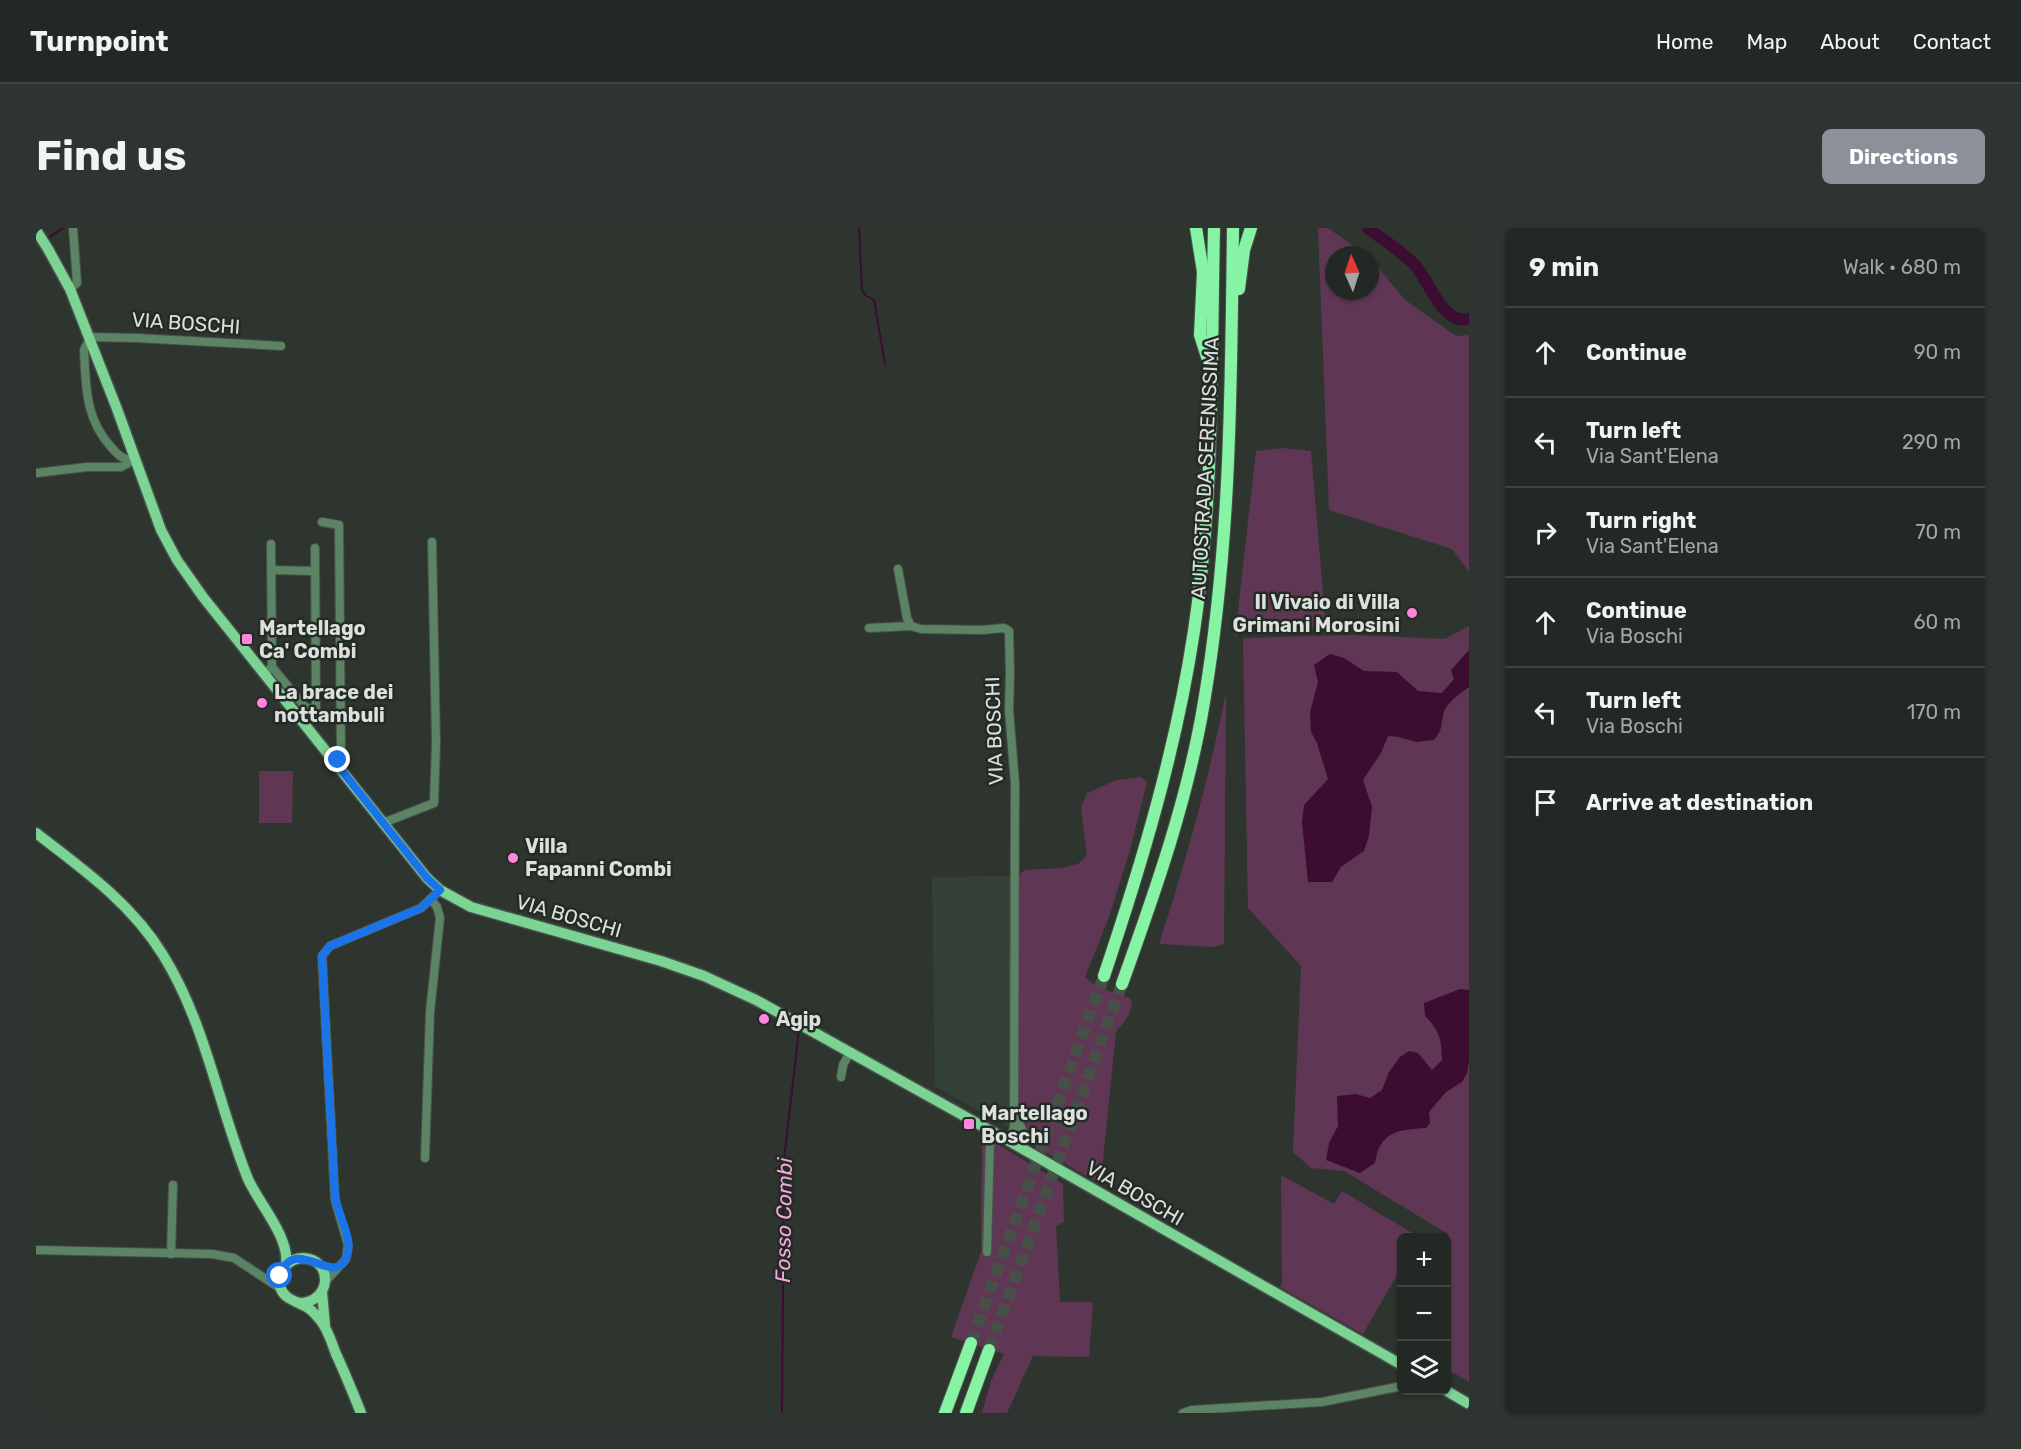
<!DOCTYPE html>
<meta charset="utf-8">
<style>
:root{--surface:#222823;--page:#2e3430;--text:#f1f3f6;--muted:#a2a6a6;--line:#3f4441;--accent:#8c9099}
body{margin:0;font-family:Rubik,sans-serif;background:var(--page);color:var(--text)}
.controls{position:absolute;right:18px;bottom:18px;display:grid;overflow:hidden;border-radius:9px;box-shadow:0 2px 4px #0004}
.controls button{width:54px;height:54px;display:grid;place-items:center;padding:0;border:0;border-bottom:2px solid var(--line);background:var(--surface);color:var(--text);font:30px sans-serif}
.compass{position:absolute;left:1289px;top:18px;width:54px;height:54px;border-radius:50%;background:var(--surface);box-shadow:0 2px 4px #0004;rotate:357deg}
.stop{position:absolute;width:18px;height:18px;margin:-14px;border:4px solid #1a73e8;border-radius:50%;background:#fff}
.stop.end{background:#1a73e8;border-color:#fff;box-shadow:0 2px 6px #0008}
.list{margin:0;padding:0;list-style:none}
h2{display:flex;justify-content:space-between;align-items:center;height:78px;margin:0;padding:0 24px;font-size:26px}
h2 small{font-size:20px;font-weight:400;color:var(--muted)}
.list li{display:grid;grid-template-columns:39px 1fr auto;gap:18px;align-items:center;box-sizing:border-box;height:90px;padding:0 24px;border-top:2px solid var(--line)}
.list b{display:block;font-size:22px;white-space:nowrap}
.list p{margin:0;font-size:20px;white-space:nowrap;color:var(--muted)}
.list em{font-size:20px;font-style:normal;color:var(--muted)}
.icon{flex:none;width:33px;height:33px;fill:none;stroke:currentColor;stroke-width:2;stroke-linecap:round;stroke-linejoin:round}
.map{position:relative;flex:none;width:1433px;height:1185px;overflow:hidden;border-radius:9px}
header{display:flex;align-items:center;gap:36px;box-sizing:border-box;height:84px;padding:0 30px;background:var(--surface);border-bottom:2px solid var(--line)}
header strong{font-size:28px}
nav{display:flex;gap:33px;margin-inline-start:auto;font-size:21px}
.intro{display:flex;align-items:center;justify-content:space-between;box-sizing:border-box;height:144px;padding:0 36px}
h1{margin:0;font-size:42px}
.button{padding:15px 27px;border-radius:9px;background:var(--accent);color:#fff;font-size:21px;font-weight:700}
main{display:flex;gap:36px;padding:0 36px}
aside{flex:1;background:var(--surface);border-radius:9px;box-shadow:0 2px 4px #0004}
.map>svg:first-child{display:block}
</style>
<header>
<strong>Turnpoint</strong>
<nav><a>Home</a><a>Map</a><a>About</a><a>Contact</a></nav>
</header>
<div class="intro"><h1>Find us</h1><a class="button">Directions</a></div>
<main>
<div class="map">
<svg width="1433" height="1185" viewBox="0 0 1433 1185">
<rect width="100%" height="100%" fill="#2e352f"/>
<polygon fill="#334136" points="975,648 975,901 899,858 896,649"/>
<g fill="#5f3754">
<polygon points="1282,0 1292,0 1330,27 1298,27 1298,63 1334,63 1334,30 1369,72 1420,108 1433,107 1433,344 1416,321 1293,282"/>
<polygon points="1247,220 1275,223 1290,400 1218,397 1207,402 1199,409 1220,223"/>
<polygon points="1433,398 1433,1154 1411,1141 1410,1009 1412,1006 1308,943 1275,940 1257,924 1265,738 1212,680 1207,410 1318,407 1409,411"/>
<path d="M1190 465 1188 716 1178 719 1123 716C1150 633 1173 550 1190 465Z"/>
<polygon points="223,543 257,543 256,595 223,595"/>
<path d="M1105 549 1111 554 1094 622 1073 689 1049 749C1061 762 1078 763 1095 771 1098 784 1088 794 1080 804L1065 951 1063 955 990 913V898L982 880 981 648 989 642 1025 640 1042 636 1051 627 1045 580 1051 565 1081 552Z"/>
<polygon points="946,907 1027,956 1028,994 1020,998 1024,1074 1057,1074 1053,1129 997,1128 971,1185 946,1185 955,1153 968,1126 915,1109 945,1024"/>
<polygon points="1245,947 1298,976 1306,963 1383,1009 1366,1010 1365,1040 1327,1106 1244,1059 1246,1055"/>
</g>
<g fill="#3c0c31">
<path d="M1433 422V459C1424 466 1412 473 1408 484 1404 497 1408 500 1398 512L1380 514 1363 509 1352 508 1345 525 1327 552 1336 579 1333 608 1328 623 1305 639 1296 654H1272L1266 594 1268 577 1292 551 1281 515 1275 504 1274 484 1282 454 1278 437 1294 426 1308 430 1328 443 1361 444 1382 463 1406 465 1418 451 1415 442Z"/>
<path d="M1424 761 1433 762V833L1431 845 1426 854 1410 864 1393 884 1394 895 1390 900C1362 902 1344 903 1339 935L1324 945 1290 932 1293 915 1302 898 1301 868 1320 866 1334 870 1346 862 1353 844 1364 829 1373 823 1382 825 1396 842 1406 832C1406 812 1403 802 1389 788L1388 775Z"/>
</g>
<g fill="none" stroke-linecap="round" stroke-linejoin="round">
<g stroke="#3c0c31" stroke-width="2">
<polyline points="823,0 826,61 829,67 838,72 849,136"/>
<polyline points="11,11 27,0"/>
<polyline points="746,1185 748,931 763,801"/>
</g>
<path stroke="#3c0c31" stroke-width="12" d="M1332 0C1346 11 1363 22 1377 35 1394 51 1404 97 1433 91"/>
<g stroke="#484f49" stroke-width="12" stroke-dasharray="12 6" stroke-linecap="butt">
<polyline points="935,1115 1068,748"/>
<polyline points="953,1122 1086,756"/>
</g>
<g stroke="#4a514b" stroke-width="10">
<g id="minor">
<polyline points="34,61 41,55 37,0"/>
<polyline points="53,109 101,110 245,118"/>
<path d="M55 114 51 116 48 122C50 159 49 190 75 219 83 228 87 232 99 232"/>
<polyline points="0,245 51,239 85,239 98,232"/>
<polyline points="286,294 303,297 305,526 299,534"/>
<polyline points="235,316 236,439"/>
<polyline points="862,341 871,390 875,398"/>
<polyline points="235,342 279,343"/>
<polyline points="833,400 875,398 885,401 946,402 968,400 973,403 974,446 973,482 979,556 978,900 973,913"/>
<polyline points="229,445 236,439 271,481 280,479 279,320"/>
<polyline points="347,595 398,575 400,515 396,314"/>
<polyline points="805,849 807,837 814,824"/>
<polyline points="979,884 987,904 981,918"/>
<polyline points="389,930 394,784 404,690 401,679 395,671"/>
<polyline points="0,1022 176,1026 198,1030 245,1061"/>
<polyline points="951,1024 954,910 957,904"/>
<polyline points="135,1026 137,957"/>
<polyline points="289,1054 310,1031 312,1017 299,972 286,728 294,718 385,680 404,662"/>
<polyline points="1147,1185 1156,1182 1286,1174 1366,1158"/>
</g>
</g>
<g stroke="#4a514b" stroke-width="13">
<g id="major">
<polyline points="0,2 12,21 34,61 81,181 125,302 141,332 167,369 391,650 404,662 435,679 625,733 668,748 720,772 973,913 1366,1137"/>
<path d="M0 605C47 641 96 676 127 727 170 796 182 877 212 951 223 976 254 1009 250 1037"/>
<polyline points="286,1064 289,1097"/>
<path d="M263 1075C296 1075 298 1031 267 1030 253 1030 241 1043 244 1058 247 1072 262 1073 272 1080 277 1083 281 1088 285 1093 292 1102 296 1115 300 1126 309 1145 317 1165 325 1185"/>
<polyline points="1409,1162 1433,1176"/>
</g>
</g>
<g stroke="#4a514b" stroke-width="14">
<g id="highway">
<polyline points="1160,0 1167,44 1164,107 1171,129"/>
<polyline points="1203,61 1208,22 1215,0"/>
<path d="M1068 748C1106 635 1140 522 1158 403 1178 270 1175 134 1178 0"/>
<path d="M1086 756C1119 664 1152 571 1168 474 1195 315 1195 160 1197 0"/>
<polyline points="909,1185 935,1115"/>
<polyline points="930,1185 953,1122"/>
</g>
</g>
<use href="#minor" stroke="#5a8464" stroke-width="8"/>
<use href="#major" stroke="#7bd493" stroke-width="10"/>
<use href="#highway" stroke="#87f3a5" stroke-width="12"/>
</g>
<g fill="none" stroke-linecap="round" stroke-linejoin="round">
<path stroke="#1a73e8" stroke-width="8" d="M244 1048C258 1004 299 1062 311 1028 318 1009 300 986 299 966 294 887 290 807 286 728L294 718 385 680 404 662 391 650 299 534 302 532"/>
</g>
<g fill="#ff85df" stroke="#242b25" stroke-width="2">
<circle cx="1376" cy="385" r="6"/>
<rect x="205" y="405" width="12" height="12" rx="3"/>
<circle cx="226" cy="475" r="6"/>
<circle cx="477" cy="630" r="6"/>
<circle cx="728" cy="791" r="6"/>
<rect x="927" y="890" width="12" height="12" rx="3"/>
</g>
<g text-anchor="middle" stroke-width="5" stroke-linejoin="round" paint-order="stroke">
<g font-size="20" fill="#dce1dd" stroke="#242b25">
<text transform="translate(150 95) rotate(4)" y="7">VIA BOSCHI</text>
<text transform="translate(1169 240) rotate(-87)" y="7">AUTOSTRADA SERENISSIMA</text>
<text transform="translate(958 503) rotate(-92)" y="7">VIA BOSCHI</text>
<text transform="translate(533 688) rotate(16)" y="7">VIA BOSCHI</text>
<text transform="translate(1099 965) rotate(30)" y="7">VIA BOSCHI</text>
</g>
<g font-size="20" font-weight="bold" fill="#dce1dd" stroke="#242b25" text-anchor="start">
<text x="1364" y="381" text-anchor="end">Il Vivaio di Villa<tspan x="1364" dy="23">Grimani Morosini</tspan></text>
<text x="223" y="407">Martellago<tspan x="223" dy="23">Ca' Combi</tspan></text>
<text x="238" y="471">La brace dei<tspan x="238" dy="23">nottambuli</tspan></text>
<text x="489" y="625">Villa<tspan x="489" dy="23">Fapanni Combi</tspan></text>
<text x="740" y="798">Agip</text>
<text x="945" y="892">Martellago<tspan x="945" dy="23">Boschi</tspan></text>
</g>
<g font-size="21" font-style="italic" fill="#f6a6df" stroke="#242b25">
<text transform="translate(748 992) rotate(-89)" y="7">Fosso Combi</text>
</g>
</g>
</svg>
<div class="controls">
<button>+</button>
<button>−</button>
<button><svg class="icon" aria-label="layers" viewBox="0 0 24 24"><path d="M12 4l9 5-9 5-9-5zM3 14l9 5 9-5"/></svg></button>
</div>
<svg class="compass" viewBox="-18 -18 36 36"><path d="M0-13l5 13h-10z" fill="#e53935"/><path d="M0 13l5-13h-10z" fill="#a2a6a6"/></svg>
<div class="stop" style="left:244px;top:1048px"></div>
<div class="stop end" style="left:302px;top:532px"></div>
</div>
<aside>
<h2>9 min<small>Walk · 680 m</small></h2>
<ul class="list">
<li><svg class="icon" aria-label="ahead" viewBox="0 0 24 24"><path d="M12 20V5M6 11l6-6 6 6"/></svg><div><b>Continue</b></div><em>90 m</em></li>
<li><svg class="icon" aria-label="left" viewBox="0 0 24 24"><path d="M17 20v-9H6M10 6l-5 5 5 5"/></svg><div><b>Turn left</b><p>Via Sant'Elena</p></div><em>290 m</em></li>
<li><svg class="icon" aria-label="right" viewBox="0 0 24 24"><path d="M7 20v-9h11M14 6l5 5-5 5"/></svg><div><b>Turn right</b><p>Via Sant'Elena</p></div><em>70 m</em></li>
<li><svg class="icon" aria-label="ahead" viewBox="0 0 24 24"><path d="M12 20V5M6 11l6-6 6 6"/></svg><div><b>Continue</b><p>Via Boschi</p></div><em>60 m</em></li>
<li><svg class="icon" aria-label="left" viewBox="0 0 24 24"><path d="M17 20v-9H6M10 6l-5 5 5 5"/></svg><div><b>Turn left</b><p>Via Boschi</p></div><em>170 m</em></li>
<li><svg class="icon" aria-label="arrive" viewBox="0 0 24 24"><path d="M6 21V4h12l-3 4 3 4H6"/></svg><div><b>Arrive at destination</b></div></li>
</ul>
</aside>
</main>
